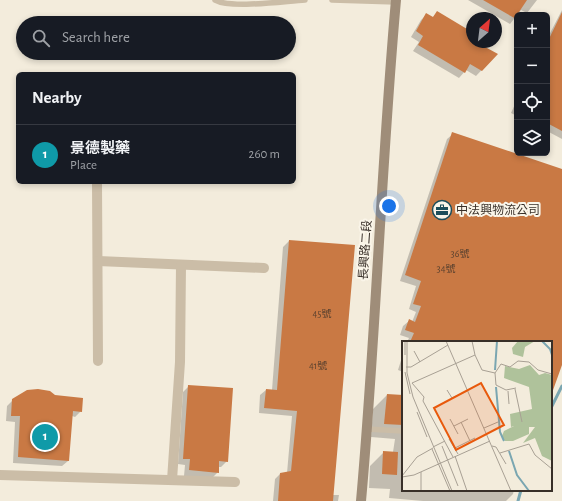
<!DOCTYPE html>
<meta charset="utf-8">
<style>
:root{--surface:#171b24;--page:#20242c;--text:#f1f3f6;--muted:#9ea1a6;--line:#363941;--accent:#b45309}
body{margin:0;font-family:"Alegreya Sans","Noto Sans TC",sans-serif;background:var(--page);color:var(--text)}
.controls{position:absolute;right:12px;top:12px;display:grid;overflow:hidden;border-radius:6px;box-shadow:0 2px 6px #0003}
.controls button{width:36px;height:36px;display:grid;place-items:center;padding:0;border:0;border-bottom:1px solid var(--line);background:var(--surface);color:var(--text);font:20px sans-serif}
.compass{position:absolute;left:466px;top:12px;width:36px;height:36px;border-radius:50%;background:var(--surface);box-shadow:0 2px 6px #0003;rotate:28deg}
.you{position:absolute;left:389px;top:206px;width:14px;height:14px;margin:-10px;border:3px solid #fff;border-radius:50%;background:#1a73e8;box-shadow:0 0 0 6px #1a73e833}
.badge{display:grid;place-items:center;width:26px;height:26px;border-radius:50%;background:var(--accent);color:#fff;font-size:13px;font-weight:700}
.pin{position:absolute;translate:-50% -50%;border:2px solid #fff;box-shadow:0 1px 4px #0006}
.list{margin:0;padding:0;list-style:none}
h2{display:flex;justify-content:space-between;align-items:center;height:52px;margin:0;padding:0 16px;font-size:17px}
h2 small{font-size:13px;font-weight:400;color:var(--muted)}
.list li{display:grid;grid-template-columns:26px 1fr auto;gap:12px;align-items:center;box-sizing:border-box;height:60px;padding:0 16px;border-top:1px solid var(--line)}
.list b{display:block;font-size:15px;white-space:nowrap}
.list p{margin:0;font-size:13px;white-space:nowrap;color:var(--muted)}
.list em{font-size:13px;font-style:normal;color:var(--muted)}
.icon{flex:none;width:22px;height:22px;fill:none;stroke:currentColor;stroke-width:2;stroke-linecap:round;stroke-linejoin:round}
.map{position:relative;flex:none;width:562px;height:501px;overflow:hidden}
.search{position:absolute;background:var(--surface);box-shadow:0 2px 6px #0003;left:16px;top:16px;width:280px;height:44px;display:flex;align-items:center;gap:10px;box-sizing:border-box;padding:0 14px;border-radius:22px;color:var(--muted);font-size:15px}
.panel{position:absolute;background:var(--surface);box-shadow:0 2px 6px #0003;left:16px;top:72px;width:280px;height:112px;border-radius:6px}
.map>svg:first-child{display:block}
</style>
<div class="map">
<svg width="562" height="501" viewBox="0 0 562 501">
<rect width="100%" height="100%" fill="#f3ecdc"/>
<g fill="#0003">
<polygon points="468,0 537,0 527,13 521,10 510,24"/>
<polygon points="562,10 562,139 547,131 547,39"/>
<polygon points="437,13 472,33 472,42 480,42 479,45 496,55 476,76 466,70 459,78 413,51 419,42 411,37 421,20 426,15 432,18"/>
<polygon points="517,100 517,116 511,113"/>
<polygon points="453,134 562,170 562,362 551,393 551,342 407,342 409,338 400,335 403,326 409,321 412,322 416,312 409,309 416,286 400,281 447,139"/>
<polygon points="289,241 333,495 339,495 338,501 273,501 275,479 280,474 287,473 292,416 259,413 260,395 266,390 272,390 283,247"/>
<polygon points="403,354 403,372 398,370"/>
<polygon points="189,386 227,461 221,467 218,467 218,472 212,478 184,476 185,465 178,464 183,392"/>
<polygon points="387,395 403,396 403,490 514,490 513,494 506,501 423,501 389,498 390,489 369,488 370,466 384,452 393,452 395,439 371,437 373,409"/>
<polygon points="13,400 81,411 75,417 72,416 68,461 62,466 13,463 15,422 6,421 7,406"/>
</g>
<g fill="none" stroke-linecap="round" stroke-linejoin="round">
<g stroke="#7aa6b1" stroke-width="3">
<polyline points="551,408 562,386"/>
<polyline points="518,501 521,490"/>
</g>
</g>
<g fill="#c97944">
<polygon points="483,0 527,0 517,15 516,19"/>
<polygon points="437,11 472,32 472,42 476,42 498,54 482,71 470,64 465,73 418,45 423,36 416,31 426,13 433,17"/>
<polygon points="562,12 562,131 547,123 547,43"/>
<polygon points="452,132 562,169 562,365 552,393 551,342 410,342 414,333 405,330 409,319 415,322 421,306 413,304 421,281 405,275"/>
<polygon points="289,240 355,245 333,501 278,501 280,473 291,471 297,411 264,408 266,389 277,390"/>
<polygon points="188,385 233,388 228,462 219,461 219,473 189,470 190,459 183,459"/>
<polygon points="38,389 50,391 55,395 83,398 82,412 73,411 69,461 18,457 20,416 11,416 12,399 27,390"/>
<polygon points="387,394 403,395 403,425 384,424"/>
<polygon points="383,451 398,452 397,475 382,474"/>
</g>
<g fill="none" stroke-linecap="round" stroke-linejoin="round">
<g stroke="#cbbda7" stroke-width="5.5">
<path d="M215 0C231 9 285 1 305 0"/>
<polyline points="332,0 396,2"/>
<polyline points="367,429 403,431"/>
</g>
<g stroke="#cbbda7" stroke-width="10">
<polyline points="97,182 98,361"/>
<polyline points="98,261 264,268"/>
<polyline points="0,475 235,482"/>
<polyline points="172,480 180,362 181,265"/>
</g>
<path stroke="#9f8d79" stroke-width="10" d="M361 501C376 334 381 167 396 0"/>
</g>
<defs>
<g id="office-ring" transform="scale(1)"><circle r="9.5" fill="#faf5e9" stroke="#1c4d5a" stroke-width="1.5"/><path d="M-6-3h4V-5.5h4V-3h4V5H-6ZM-1-4.5V-3h2v-1.5ZM-6 0V1H6V0Z" fill="#1c4d5a"/></g>
</defs>
<g fill-rule="evenodd">
<use href="#office-ring" x="442" y="210"/>
</g>
<g text-anchor="middle" stroke-width="4" stroke-linejoin="round" paint-order="stroke">
<g font-size="10" fill="#5c422f">
<text x="460" y="257">36號</text>
<text x="446" y="272">34號</text>
<text x="322" y="317">45號</text>
<text x="318" y="369">41號</text>
</g>
<g font-size="12" fill="#382f28" stroke="#faf5e9" text-anchor="start">
<text x="456" y="214">中法興物流公司</text>
</g>
<g font-size="12" fill="#382f28" stroke="#faf5e9">
<text transform="translate(365 250) rotate(-86)" y="4">長興路二段</text>
</g>
</g>
<g transform="translate(402 341)">
<rect width="150" height="150" fill="#f3ecdc"/>
<path d="M116 0H133L123 6 121 16 111 13 110 7ZM128 24 137 34 143 32 150 34V120L140 115 133 97 121 102 133 86H127V93L111 100H103L100 95 102 90 112 85 109 86 108 73 130 68 127 46 102 37 103 25 117 28Z" fill="#afc29b"/>
<path fill="none" stroke="#7aa6b1" stroke-width="2" d="M140 0 148 8 150 14M93 29 95 0M94 46 98 91 102 100M107 110 115 134 127 150"/>
<path fill="none" stroke="#a8a094" stroke-width="1" d="M3 0V14M5 0V32L11 56 50 150M44 0 109 150M70 0 73 14M12 10 18 21M4 26H9L46 4M3 31 8 53M93 32 99 23 108 26 116 20 127 21 136 29 150 33M10 42 73 14 80 29 93 32 94 44 104 49 114 47M10 42 22 56 21 60 51 116M113 48 120 81M45 49 50 57 65 50M106 50 107 63M15 71 25 96M48 78 56 93M59 81 68 100M52 85 66 78M82 87 96 81M47 98 56 113M40 105 56 145M90 105 94 106 104 123M31 106 43 100M53 107 73 97M30 108 48 150M98 112 127 103 133 114 150 128M53 115 65 150M0 135 15 116 31 107M0 136 12 134 88 100M19 150V131"/>
<path fill="#e8590c" fill-opacity="0.15" stroke="#e8590c" stroke-width="2" d="M79 42 102 84 54 109 32 67Z"/>
<rect width="150" height="150" fill="none" stroke="#382f28" stroke-width="2"/>
</g>
</svg>
<div class="controls">
<button>+</button>
<button>−</button>
<button><svg class="icon" aria-label="locate" viewBox="0 0 24 24"><circle cx="12" cy="12" r="6"/><path d="M12 2v4M12 18v4M2 12h4M18 12h4"/></svg></button>
<button><svg class="icon" aria-label="layers" viewBox="0 0 24 24"><path d="M12 4l9 5-9 5-9-5zM3 14l9 5 9-5"/></svg></button>
</div>
<svg class="compass" viewBox="-18 -18 36 36"><path d="M0-13l5 13h-10z" fill="#e53935"/><path d="M0 13l5-13h-10z" fill="#9ea1a6"/></svg>
<div class="you"></div>
<div class="pin badge" style="left:45px;top:437px;background:#0f9aa8">1</div>
<div class="search"><svg class="icon" aria-label="search" viewBox="0 0 24 24"><circle cx="10" cy="10" r="6"/><path d="M15 15l6 6"/></svg>Search here</div>
<section class="panel">
<h2>Nearby<small></small></h2>
<ul class="list">
<li><span class="badge" style="background:#0f9aa8">1</span><div><b>景德製藥</b><p>Place</p></div><em>260 m</em></li>
</ul>
</section>
</div>
